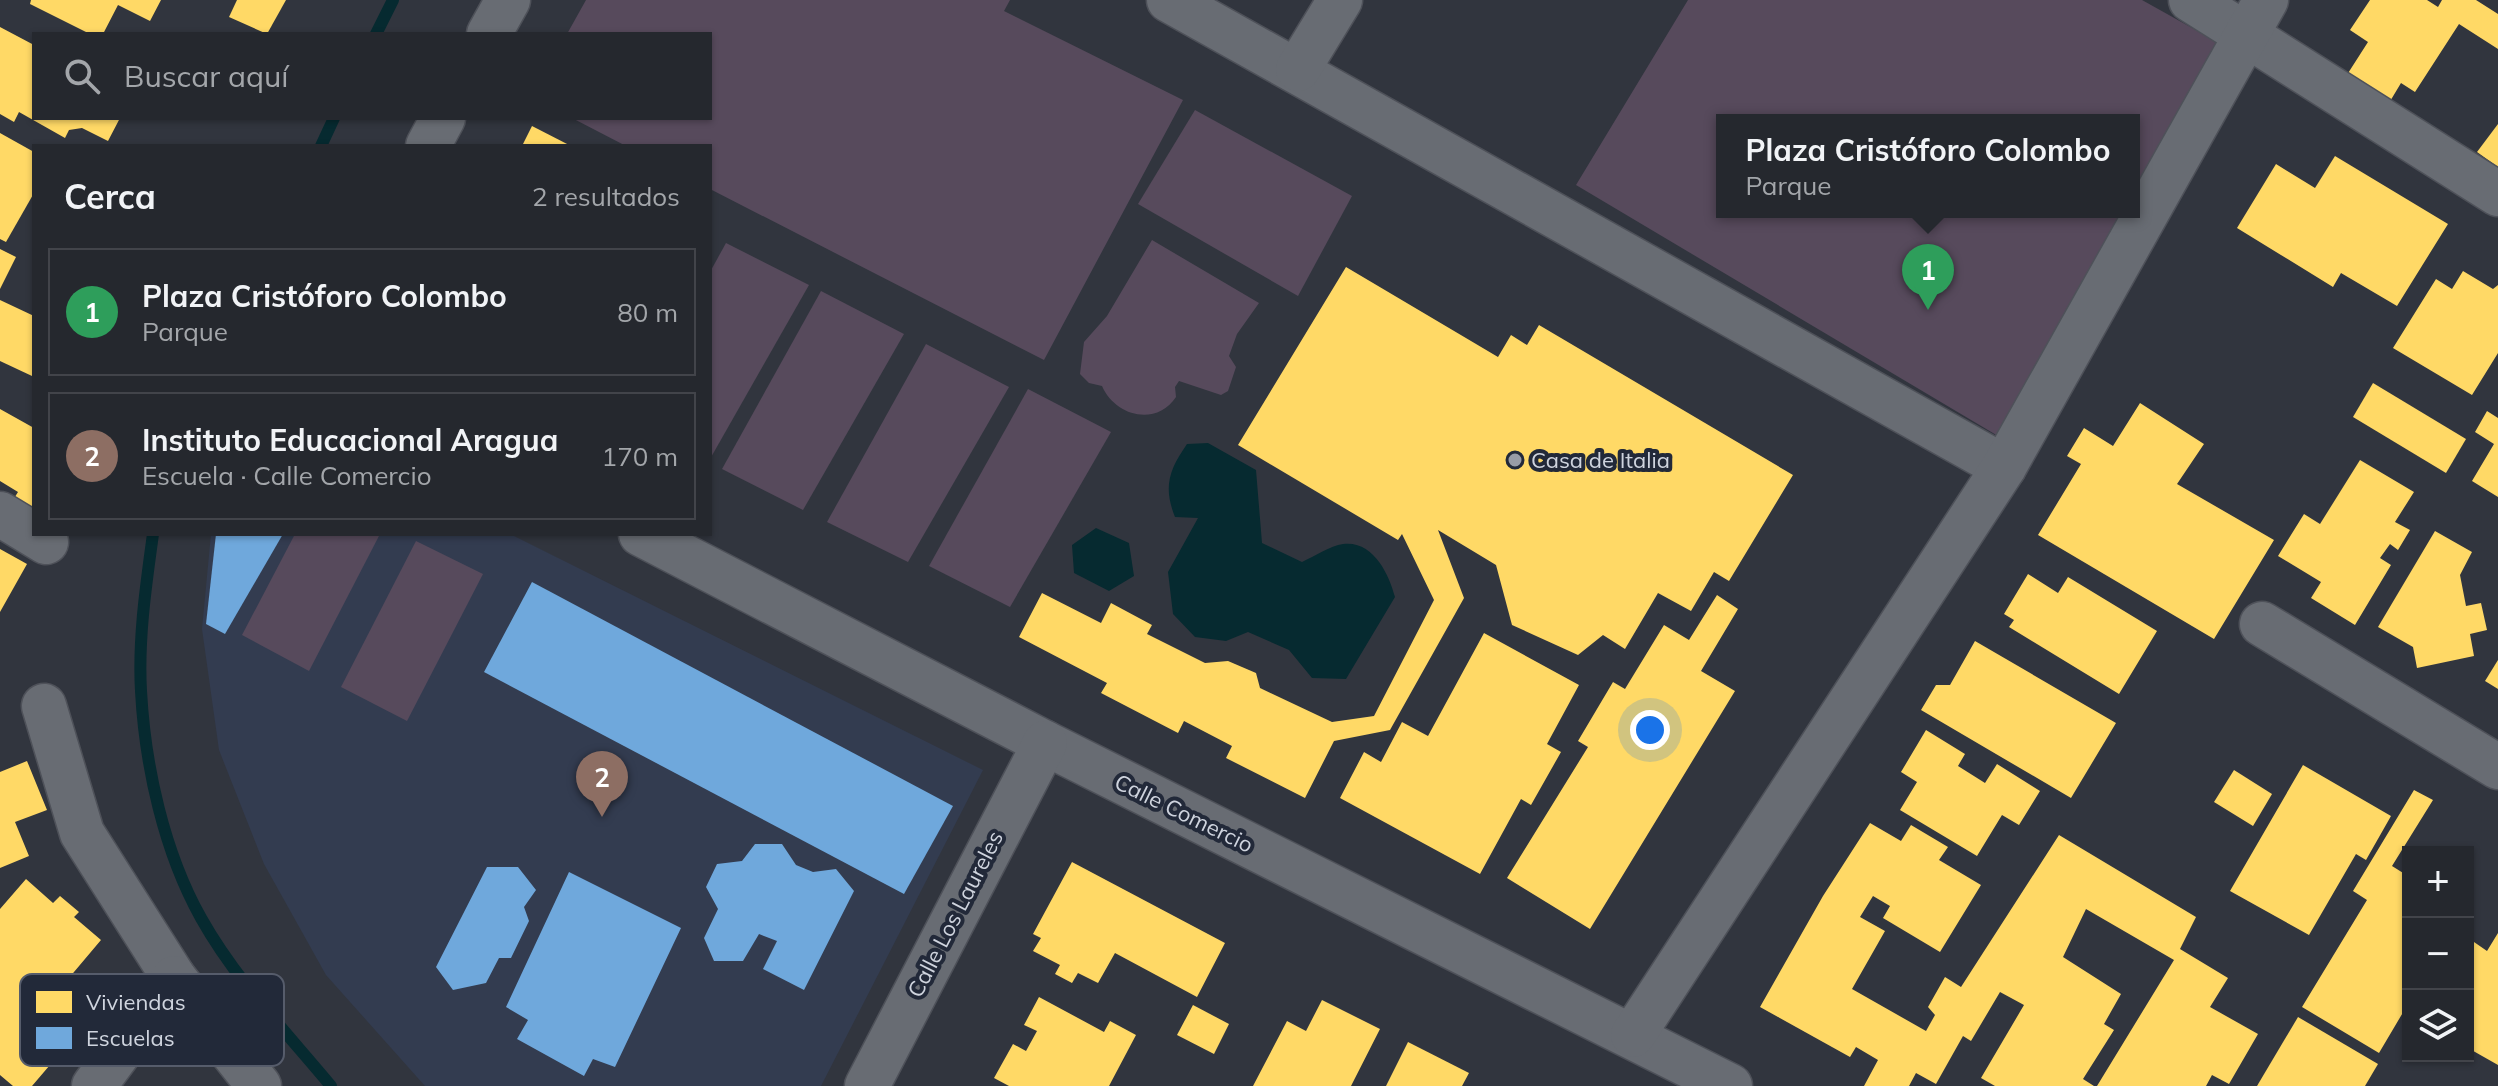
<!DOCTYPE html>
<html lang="es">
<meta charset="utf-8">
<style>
:root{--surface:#25282e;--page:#31343a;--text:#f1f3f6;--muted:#a3a6aa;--line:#42444a;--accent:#989ca6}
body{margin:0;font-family:Mulish,sans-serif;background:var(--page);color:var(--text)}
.controls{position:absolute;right:24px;bottom:24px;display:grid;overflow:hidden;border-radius:0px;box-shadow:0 2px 6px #0004}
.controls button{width:72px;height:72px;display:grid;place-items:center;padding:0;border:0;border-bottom:2px solid var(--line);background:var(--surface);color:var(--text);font:40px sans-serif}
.you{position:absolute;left:1650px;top:730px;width:28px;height:28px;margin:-20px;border:6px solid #fff;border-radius:50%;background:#1a73e8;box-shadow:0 0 0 12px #1a73e833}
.badge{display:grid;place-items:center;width:52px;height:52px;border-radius:50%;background:var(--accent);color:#fff;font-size:26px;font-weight:700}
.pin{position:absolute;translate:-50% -66px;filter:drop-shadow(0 2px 4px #0008)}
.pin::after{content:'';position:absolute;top:42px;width:28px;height:24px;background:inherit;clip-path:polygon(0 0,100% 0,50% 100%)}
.popup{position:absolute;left:1716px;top:114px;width:424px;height:104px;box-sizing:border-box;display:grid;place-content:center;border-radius:0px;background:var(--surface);filter:drop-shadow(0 2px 6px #0005);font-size:26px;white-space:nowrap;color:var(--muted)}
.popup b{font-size:30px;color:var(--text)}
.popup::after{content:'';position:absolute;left:50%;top:100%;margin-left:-16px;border:16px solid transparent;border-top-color:var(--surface)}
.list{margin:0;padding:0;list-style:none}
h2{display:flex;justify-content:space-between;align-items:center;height:104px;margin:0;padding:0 32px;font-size:34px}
h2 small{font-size:26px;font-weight:400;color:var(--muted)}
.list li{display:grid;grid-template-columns:52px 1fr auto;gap:24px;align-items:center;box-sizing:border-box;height:128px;margin:0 16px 16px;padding:0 16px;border:2px solid var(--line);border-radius:0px}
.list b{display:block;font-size:30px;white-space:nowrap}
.list p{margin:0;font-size:26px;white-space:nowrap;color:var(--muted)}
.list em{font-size:26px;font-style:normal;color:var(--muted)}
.icon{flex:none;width:44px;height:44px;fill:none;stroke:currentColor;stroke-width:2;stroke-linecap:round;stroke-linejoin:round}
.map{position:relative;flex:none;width:2498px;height:1086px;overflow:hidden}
.search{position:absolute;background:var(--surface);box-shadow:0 2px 6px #0004;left:32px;top:32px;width:680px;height:88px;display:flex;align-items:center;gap:20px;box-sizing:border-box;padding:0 28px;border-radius:0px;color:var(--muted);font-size:30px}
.panel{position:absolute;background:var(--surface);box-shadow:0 2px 6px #0004;left:32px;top:144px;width:680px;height:392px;border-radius:0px}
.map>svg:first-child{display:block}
</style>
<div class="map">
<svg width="2498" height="1086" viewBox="0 0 2498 1086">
<rect width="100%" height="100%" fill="#31353e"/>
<polygon fill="#333c50" points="211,534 510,534 983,770 821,1086 425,1086 326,975 264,864 219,750 202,629"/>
<g fill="#574a5c">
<polygon points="586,0 1010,0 1004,11 1183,100 1044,360 710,189 710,146 626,146 572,118 710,118 710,34 567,34"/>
<polygon points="1688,0 2142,0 2219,43 2134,195 2134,120 1722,120 1722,212 2124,212 1998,436 1576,185"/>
<polygon points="1195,110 1352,196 1298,296 1138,204"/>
<path d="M1152 240 1259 303 1237 334 1229 356 1236 367 1228 391 1221 395 1179 381 1175 387 1176 397C1156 427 1115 416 1102 386L1089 383 1080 374 1084 342 1107 316Z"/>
<polygon points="726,243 809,285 710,459 710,272"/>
<polygon points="821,291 904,334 803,510 722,469"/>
<polygon points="926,344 1009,387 908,562 827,522"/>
<polygon points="1028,389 1111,432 1010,607 929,566"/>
<polygon points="295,534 380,534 309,671 242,635"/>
<polygon points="416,541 483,574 407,721 341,687"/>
</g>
<g fill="#062a30">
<path d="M1208 443 1256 470 1262 543 1302 562C1315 556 1330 546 1343 544 1373 540 1389 574 1395 597L1346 679 1312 678 1289 650 1248 632 1226 641 1195 637 1173 614 1168 572 1198 518 1175 517C1163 487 1169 470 1187 444Z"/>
<polygon points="1096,528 1129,543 1134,576 1109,591 1074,573 1072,545"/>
</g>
<g fill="#ffd966">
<polygon points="31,0 161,0 150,21 118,5 103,34 90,34 30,4"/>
<polygon points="237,0 286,0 267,34 229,17"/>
<polygon points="2370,0 2427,0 2438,7 2442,0 2476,0 2498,14 2498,49 2459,24 2415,92 2401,83 2386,108 2343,81 2368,42 2350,30"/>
<polygon points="0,27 34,45 34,118 120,118 108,141 82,128 69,130 65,138 19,112 14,122 0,114"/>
<polygon points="2498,124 2498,167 2477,152"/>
<polygon points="532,126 571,146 522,146"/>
<polygon points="0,133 34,152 34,193 6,242 0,239"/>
<polygon points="2335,156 2448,224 2397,306 2341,273 2333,287 2237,228 2276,164 2315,188"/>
<polygon points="0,249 16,257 0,289"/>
<polygon points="1346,267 1498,357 1511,335 1527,345 1539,325 1793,475 1729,581 1714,572 1691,611 1658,593 1625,649 1603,635 1578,655 1512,625 1496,565 1438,530 1464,598 1390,730 1334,741 1305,798 1226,758 1232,746 1184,721 1178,733 1101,693 1107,683 1019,637 1042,593 1101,623 1111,603 1152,625 1147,634 1205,663 1228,661 1256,673 1260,688 1332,722 1374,716 1434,600 1402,534 1398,540 1238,445"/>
<polygon points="2463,271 2493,289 2498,285 2498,353 2472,395 2393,348 2436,279 2452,289"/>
<polygon points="0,300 34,316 32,376 0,361"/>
<polygon points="2373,383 2466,439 2446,473 2353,417"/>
<polygon points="2140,403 2204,444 2177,484 2274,540 2214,639 2038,535 2081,464 2067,456 2084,428 2113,446"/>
<polygon points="0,409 34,428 34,512 13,500 18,492 0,481"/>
<polygon points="2487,411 2498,418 2498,497 2472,481 2494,444 2475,432"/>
<polygon points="2360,460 2414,492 2395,522 2410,530 2398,550 2390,544 2380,558 2391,565 2355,625 2311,598 2321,582 2278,556 2304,514 2320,524"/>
<polygon points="2435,531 2472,552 2460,575 2466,606 2481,603 2487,630 2470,634 2474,656 2417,668 2413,647 2378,627"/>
<polygon points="0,549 27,564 0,612"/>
<polygon points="2028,574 2058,593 2068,577 2157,631 2119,694 2009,627 2014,620 2004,614"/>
<polygon points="1717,595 1738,609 1701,671 1735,691 1590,929 1507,878 1588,747 1578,741 1613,682 1625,689 1664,625 1689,640"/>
<polygon points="1484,633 1579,685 1547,744 1561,752 1531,805 1521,799 1480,874 1340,798 1364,752 1381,762 1402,722 1428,736"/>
<polygon points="1975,641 2116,723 2071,798 1921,710 1936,685 1950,685"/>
<polygon points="2498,660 2498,689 2485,681"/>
<polygon points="1926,730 1965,754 1958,766 1985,783 1997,764 2040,791 2019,825 2002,815 1977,856 1900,810 1917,782 1901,772"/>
<polygon points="27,761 47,810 15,822 29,856 0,868 0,772"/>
<polygon points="2303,765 2391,816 2366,860 2356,854 2309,935 2230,891"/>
<polygon points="2234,770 2272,794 2253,826 2214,802"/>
<polygon points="2414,790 2433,800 2392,866 2408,876 2408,1004 2379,1053 2302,1007 2367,900 2353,891"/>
<polygon points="1870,823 1901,841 1911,825 1948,847 1939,860 1981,885 1940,952 1883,918 1890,906 1873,896 1860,917 1885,931 1852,989 1926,1031 1935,1015 1928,1007 1945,977 1961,987 2059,835 2196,917 2180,949 2228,978 2210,1007 2258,1034 2229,1084 2212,1075 2206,1086 2097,1086 2174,960 2086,909 2063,957 2121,994 2104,1024 2114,1030 2083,1079 2094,1086 1995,1086 1981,1078 2024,1005 2000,992 1971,1041 1963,1036 1936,1084 1916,1073 1909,1086 1864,1086 1878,1060 1856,1047 1850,1057 1760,1007 1823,896"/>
<polygon points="1072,862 1225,943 1197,997 1115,953 1098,983 1078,973 1072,983 1055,974 1060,965 1033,951 1041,938 1033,934"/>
<polygon points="26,879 53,903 60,896 79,912 74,917 101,940 63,985 54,977 32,1004 73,1038 32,1086 13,1086 0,1075 0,909"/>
<polygon points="2498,933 2498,1065 2468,1048 2468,951 2474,942 2487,951"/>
<polygon points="1039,997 1104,1032 1110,1021 1136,1035 1109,1086 1009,1086 994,1078 1013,1044 1026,1051 1037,1031 1024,1025"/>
<polygon points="1322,1000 1380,1029 1351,1086 1253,1086 1287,1021 1306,1031"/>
<polygon points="1193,1005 1229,1024 1214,1054 1177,1035"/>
<polygon points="2298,1017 2378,1064 2365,1086 2257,1086"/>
<polygon points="1408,1042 1469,1073 1462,1086 1386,1086"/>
</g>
<g fill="#6fa8dc">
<polygon points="216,534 283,534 225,634 206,624"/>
<polygon points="532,582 953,806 904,894 484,672"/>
<polygon points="755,844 782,844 796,865 813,872 836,869 854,891 804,990 763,969 777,941 759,934 743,961 714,961 704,938 718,909 706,887 717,864 742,861"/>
<polygon points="487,867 518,867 536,890 524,907 529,921 511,958 499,958 486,983 453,990 436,967"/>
<polygon points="569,872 681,928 615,1067 593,1059 584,1076 517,1039 528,1020 506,1007"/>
</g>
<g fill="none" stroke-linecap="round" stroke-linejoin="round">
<g stroke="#062a30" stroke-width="12">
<polyline points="376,34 393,0"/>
<polyline points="321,146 334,118"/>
<path d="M153 534C146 585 138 639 141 691 145 766 164 852 201 918 235 979 287 1033 331 1086"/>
</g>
<g stroke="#4e5159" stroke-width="47">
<g id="minor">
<polyline points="1169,0 2004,467"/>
<polyline points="2191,0 2498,194"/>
<polyline points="489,34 508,0"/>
<polyline points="1298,69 1340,0"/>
<polyline points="428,146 443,118"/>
<polyline points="0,514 46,542"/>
<polyline points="641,534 1045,743 1730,1086"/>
<polyline points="2262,624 2498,767"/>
<polyline points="44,706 82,833 174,978 259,1086"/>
<polyline points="1633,1035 2004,467 2266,0"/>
<polyline points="94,1086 174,978"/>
<polyline points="867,1086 1045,743"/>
</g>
</g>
<use href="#minor" stroke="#686c73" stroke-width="44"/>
</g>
<circle fill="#989ca6" stroke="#222939" stroke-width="3" cx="1515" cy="460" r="8"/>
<g text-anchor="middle" stroke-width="8" stroke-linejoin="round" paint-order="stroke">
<g font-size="22" fill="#cfd4de" stroke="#222939" text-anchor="start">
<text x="1531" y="468">Casa de Italia</text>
</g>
<g font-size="22" fill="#cfd4de" stroke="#222939">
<text transform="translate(1184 813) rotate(26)" y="8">Calle Comercio</text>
<text transform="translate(955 914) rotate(-63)" y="8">Calle Los Laureles</text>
</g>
</g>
<rect x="20" y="974" width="264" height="92" rx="12" fill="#222939" stroke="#565c6b" stroke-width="2"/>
<rect x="36" y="991" width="36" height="22" fill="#ffd966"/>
<rect x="36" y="1027" width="36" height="22" fill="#6fa8dc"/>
<g font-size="22" fill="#cfd4de">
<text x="86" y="1010">Viviendas</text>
<text x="86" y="1046">Escuelas</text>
</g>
</svg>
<div class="controls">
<button>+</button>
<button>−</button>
<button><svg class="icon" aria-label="layers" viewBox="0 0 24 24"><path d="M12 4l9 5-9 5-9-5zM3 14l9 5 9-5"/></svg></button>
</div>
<div class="you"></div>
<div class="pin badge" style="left:1928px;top:310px;background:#2e9e5b">1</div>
<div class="popup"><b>Plaza Cristóforo Colombo</b>Parque</div>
<div class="pin badge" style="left:602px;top:817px;background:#8d6e63">2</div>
<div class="search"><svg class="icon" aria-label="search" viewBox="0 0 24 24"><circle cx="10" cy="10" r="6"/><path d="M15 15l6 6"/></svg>Buscar aquí</div>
<section class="panel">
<h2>Cerca<small>2 resultados</small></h2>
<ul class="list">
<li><span class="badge" style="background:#2e9e5b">1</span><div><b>Plaza Cristóforo Colombo</b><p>Parque</p></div><em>80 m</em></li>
<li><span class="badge" style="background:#8d6e63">2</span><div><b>Instituto Educacional Aragua</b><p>Escuela · Calle Comercio</p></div><em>170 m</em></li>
</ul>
</section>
</div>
